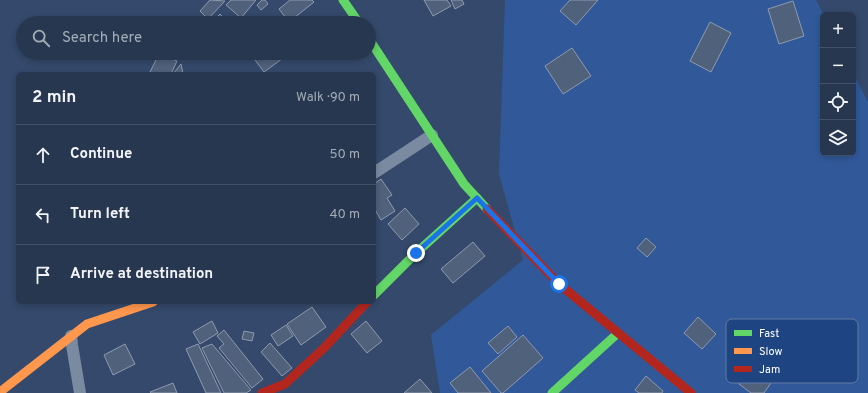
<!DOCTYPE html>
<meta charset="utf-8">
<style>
:root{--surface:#273750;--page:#33425a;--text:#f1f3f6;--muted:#a4acb7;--line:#435167}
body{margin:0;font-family:Overpass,sans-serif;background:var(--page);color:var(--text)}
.controls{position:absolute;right:12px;top:12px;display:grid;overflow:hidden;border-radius:6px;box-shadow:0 2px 6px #0003}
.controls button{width:36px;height:36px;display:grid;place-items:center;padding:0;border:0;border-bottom:1px solid var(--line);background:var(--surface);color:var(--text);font:20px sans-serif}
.stop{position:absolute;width:12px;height:12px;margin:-9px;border:3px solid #1a73e8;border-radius:50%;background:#fff}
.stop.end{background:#1a73e8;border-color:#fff;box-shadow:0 1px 4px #0008}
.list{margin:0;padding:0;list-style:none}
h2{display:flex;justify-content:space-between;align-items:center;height:52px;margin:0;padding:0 16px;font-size:17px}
h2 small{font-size:13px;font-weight:400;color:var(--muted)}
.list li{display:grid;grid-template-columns:26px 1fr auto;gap:12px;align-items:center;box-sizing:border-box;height:60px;padding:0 16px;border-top:1px solid var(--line)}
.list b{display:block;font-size:15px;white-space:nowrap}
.list em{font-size:13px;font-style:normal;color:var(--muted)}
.icon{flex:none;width:22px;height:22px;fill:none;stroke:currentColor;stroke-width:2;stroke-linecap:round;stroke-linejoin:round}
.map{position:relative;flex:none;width:868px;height:393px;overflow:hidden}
.search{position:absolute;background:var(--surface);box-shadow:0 2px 6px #0003;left:16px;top:16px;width:360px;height:44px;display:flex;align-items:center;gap:10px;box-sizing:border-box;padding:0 14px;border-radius:22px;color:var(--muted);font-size:15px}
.panel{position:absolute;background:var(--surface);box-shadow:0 2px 6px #0003;left:16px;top:72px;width:360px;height:232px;border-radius:6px}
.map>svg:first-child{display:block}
</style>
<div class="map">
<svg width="868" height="393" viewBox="0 0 868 393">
<rect width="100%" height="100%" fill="#34496b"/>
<polygon fill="#315999" points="505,0 816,0 824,15 823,153 853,153 853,73 868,102 868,393 440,393 431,335 523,260 499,174"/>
<g fill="#50617c" stroke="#8e9aaf">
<polygon points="210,0 225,1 208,19 200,11"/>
<polygon points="231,0 256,0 241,18 226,5"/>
<polygon points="262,0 265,0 268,4 261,10 257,5"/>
<polygon points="290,0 312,0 314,2 289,22 279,9"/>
<polygon points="424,0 447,0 451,6 433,16"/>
<polygon points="451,0 462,0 464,4 455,9"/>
<polygon points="570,0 598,0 576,25 560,11"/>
<polygon points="793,1 804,36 779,44 768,9"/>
<polygon points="220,14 228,23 211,23"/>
<polygon points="710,22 731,33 711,72 690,61"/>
<polygon points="572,48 591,76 563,94 545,66"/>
<polygon points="256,53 290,53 264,72 252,56"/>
<polygon points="159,54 177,61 171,74 153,74 150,72"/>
<polygon points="181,64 183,74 173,74"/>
<polygon points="381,179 392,195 387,198 395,211 381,220 374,208 374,184"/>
<polygon points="405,208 419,224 402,240 388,224"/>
<polygon points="646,238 656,247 647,257 637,248"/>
<polygon points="473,242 485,256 453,283 441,269"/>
<polygon points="312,307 326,327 301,345 287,324"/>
<polygon points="698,317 716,334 702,349 684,333"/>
<polygon points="212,321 218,333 200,344 193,332"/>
<polygon points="366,321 382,341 367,353 351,334"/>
<polygon points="286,325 293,336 278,346 271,335"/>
<polygon points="508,326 517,337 498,354 488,343"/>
<polygon points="224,330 263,379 252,388 219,348 224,344 217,336"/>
<polygon points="244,331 254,333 252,341 242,339"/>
<polygon points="523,335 543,358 503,393 501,393 482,371"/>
<polygon points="270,343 292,368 282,376 261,352"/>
<polygon points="125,344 135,364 113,375 104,355"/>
<polygon points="198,344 221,393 206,393 186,349"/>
<polygon points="212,344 251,390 246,393 224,393 202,348"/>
<polygon points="752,365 773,380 764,393 751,393 739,384"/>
<polygon points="470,367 491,393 458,393 450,383"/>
<polygon points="646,376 663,391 662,393 639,393 635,390"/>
<polygon points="420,379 432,393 404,393"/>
<polygon points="173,383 177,393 151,393 150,392"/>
</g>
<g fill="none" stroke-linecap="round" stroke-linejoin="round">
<g stroke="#7a8aa1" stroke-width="12">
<polyline points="374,173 432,135"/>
<polyline points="71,336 72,345 80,393"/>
</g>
<g stroke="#63d668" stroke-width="9">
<polyline points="343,0 359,23"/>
<polyline points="369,39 464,184 487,209"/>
<polyline points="374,295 416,253 477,198"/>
<polyline points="552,393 618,333"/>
</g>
<polyline stroke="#ff974d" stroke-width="9" points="0,392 87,324 153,302"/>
<g stroke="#b3261e" stroke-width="9">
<polyline points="487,209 559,284 691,393"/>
<polyline points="262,393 285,384 324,348 367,302"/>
</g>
</g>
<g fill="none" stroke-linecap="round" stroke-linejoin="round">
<polyline stroke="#1a73e8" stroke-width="5" points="416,253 477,198 559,284"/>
</g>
<rect x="726" y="319" width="132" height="64" rx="6" fill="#1e4481" stroke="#627ca7" stroke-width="1"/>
<rect x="734" y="330" width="18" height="6" fill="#63d668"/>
<rect x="734" y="348" width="18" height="6" fill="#ff974d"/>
<rect x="734" y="366" width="18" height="6" fill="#b3261e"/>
<g font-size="11" fill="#fff">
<text x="759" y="337">Fast</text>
<text x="759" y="355">Slow</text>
<text x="759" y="373">Jam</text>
</g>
</svg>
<div class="controls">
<button>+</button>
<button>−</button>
<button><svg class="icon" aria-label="locate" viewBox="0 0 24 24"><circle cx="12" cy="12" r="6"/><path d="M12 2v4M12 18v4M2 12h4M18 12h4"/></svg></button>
<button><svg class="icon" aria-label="layers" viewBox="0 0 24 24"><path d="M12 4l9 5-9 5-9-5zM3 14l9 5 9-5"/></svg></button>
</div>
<div class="stop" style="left:559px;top:284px"></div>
<div class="stop end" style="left:416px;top:253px"></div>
<div class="search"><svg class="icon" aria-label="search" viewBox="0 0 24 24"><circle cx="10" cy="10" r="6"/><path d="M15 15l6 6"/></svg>Search here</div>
<section class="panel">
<h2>2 min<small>Walk · 90 m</small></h2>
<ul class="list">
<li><svg class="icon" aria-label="ahead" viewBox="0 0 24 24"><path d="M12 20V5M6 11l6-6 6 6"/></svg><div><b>Continue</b></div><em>50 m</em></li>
<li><svg class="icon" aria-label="left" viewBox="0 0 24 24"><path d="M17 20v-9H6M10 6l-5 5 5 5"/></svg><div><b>Turn left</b></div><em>40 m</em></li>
<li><svg class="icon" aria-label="arrive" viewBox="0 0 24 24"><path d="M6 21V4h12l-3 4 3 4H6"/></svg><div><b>Arrive at destination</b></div></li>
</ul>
</section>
</div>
